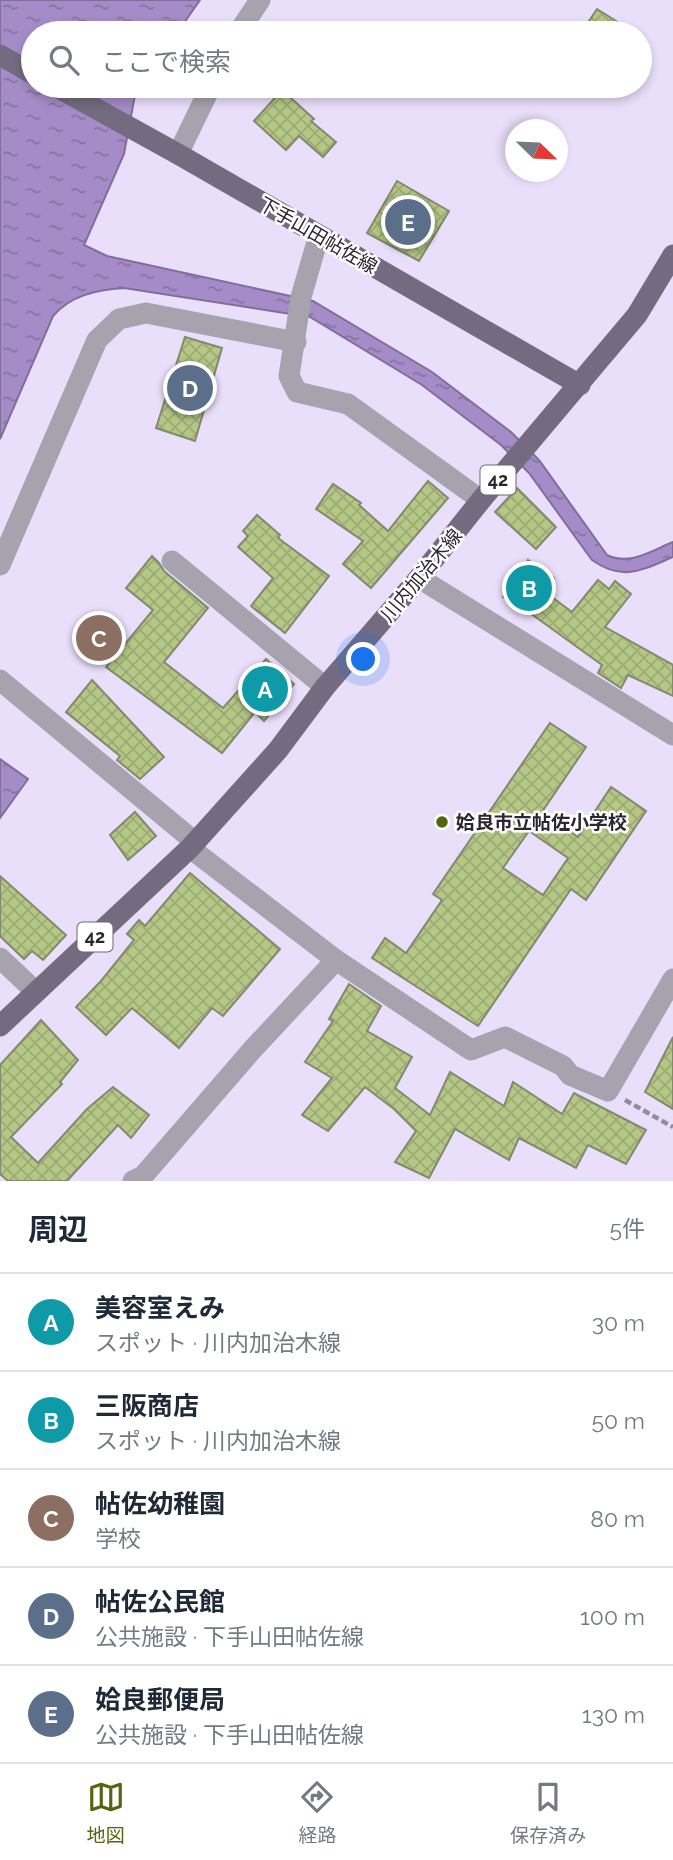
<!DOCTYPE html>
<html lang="ja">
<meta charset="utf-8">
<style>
:root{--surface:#fff;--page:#f6f6f7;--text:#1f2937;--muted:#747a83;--line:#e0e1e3;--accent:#546610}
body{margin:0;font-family:Raleway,"Noto Sans JP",sans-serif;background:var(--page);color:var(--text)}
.compass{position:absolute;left:505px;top:119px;width:63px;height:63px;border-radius:50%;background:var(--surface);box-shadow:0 4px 10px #0003;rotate:113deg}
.you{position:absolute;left:364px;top:660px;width:24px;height:24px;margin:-18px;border:5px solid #fff;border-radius:50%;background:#1a73e8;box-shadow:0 0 0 10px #1a73e833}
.badge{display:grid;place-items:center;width:46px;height:46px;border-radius:50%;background:var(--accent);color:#fff;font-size:23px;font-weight:700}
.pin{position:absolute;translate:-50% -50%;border:4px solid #fff;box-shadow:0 2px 7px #0006}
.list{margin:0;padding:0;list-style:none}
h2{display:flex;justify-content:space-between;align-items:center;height:91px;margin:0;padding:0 28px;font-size:30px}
h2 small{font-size:23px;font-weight:400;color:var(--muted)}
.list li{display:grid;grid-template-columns:46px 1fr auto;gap:21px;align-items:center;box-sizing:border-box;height:98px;padding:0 28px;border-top:2px solid var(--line)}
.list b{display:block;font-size:26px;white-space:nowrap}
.list p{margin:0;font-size:23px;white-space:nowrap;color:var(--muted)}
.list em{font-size:23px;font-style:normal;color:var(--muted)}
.icon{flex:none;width:38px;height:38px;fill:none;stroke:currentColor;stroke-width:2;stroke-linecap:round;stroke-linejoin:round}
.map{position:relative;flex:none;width:673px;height:1181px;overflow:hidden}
.search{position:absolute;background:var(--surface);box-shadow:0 4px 10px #0003;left:21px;right:21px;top:21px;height:77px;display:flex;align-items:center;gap:18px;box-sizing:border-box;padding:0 24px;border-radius:38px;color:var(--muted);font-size:26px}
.sheet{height:581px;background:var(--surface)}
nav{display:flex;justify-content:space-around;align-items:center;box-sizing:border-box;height:98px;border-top:2px solid var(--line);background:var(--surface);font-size:19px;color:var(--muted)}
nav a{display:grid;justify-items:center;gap:4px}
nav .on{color:var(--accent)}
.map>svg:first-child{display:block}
</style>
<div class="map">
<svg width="673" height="1181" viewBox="0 0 673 1181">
<defs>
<pattern id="water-ripples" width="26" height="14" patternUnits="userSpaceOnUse" patternTransform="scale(1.75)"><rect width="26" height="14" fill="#a58cc8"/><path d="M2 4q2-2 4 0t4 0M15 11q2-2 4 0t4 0" fill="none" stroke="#8772a3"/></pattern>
<pattern id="building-cross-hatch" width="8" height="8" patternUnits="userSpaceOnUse" patternTransform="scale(1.75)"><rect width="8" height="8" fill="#b5c785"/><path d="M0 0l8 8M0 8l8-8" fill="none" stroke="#9cab73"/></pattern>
</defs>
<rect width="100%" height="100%" fill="#eadffb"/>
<g fill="url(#water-ripples)" stroke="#806e9b" stroke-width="2">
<path d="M0 0H200L177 33H33V86H141L135 95 124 154 84 245 107 256 313 301 432 372 511 432 539 460 607 555C630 566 651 551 673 542V557C642 570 623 582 592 560L529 473 501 445 422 385 310 317 124 288C97 290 71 295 53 316L0 439Z"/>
<polygon points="0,759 28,779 0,818"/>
</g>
<g fill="url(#building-cross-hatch)" stroke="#81896f" stroke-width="2" fill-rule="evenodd">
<polygon points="597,9 635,33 581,33"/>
<polygon points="282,90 314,119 311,121 336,142 323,157 299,136 286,150 254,121"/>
<polygon points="397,181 449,211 419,261 367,233"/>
<polygon points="185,337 222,348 195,441 156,428"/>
<polygon points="428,481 448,498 371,588 343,564 363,541 316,509 333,484 361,503 359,505 388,531"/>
<polygon points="517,488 556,527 536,549 495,512"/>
<polygon points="257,515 280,535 278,538 329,576 285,633 251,606 273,578 238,547 248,536 243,531"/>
<polygon points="152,556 159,563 164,571 208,608 164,662 223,708 266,659 294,684 264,721 255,712 222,753 106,667 153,610 126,588"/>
<polygon points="528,560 554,578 545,592 572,612 598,580 609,589 615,581 631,594 605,627 673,665 673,696 628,675 621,688 598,673 602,665 530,613 503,597"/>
<polygon points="92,680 164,757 140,779 117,760 120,756 66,712"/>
<path d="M550 723 586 747 542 812 578 837 611 787 646 811 586 900 571 889 478 1026 372 958 385 938 406 953 442 900 433 894ZM529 831 568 858 543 895 503 868Z"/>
<polygon points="135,812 156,836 128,860 110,835"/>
<polygon points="190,873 280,949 223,1016 212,1008 179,1048 132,1008 106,1035 76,1007 101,981 134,940 127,934 139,920 145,926"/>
<polygon points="0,876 66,935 43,960 32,951 24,959 0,936"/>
<polygon points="349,984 381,1006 367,1031 412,1057 395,1088 430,1115 450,1072 504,1106 513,1082 562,1114 574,1093 646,1130 626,1164 588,1145 576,1168 519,1138 509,1160 455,1129 429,1178 395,1162 416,1131 394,1109 365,1087 328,1131 302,1115 332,1078 305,1062 333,1021 329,1019"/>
<polygon points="41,1020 78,1060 60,1082 62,1084 11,1137 38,1163 87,1109 113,1087 149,1115 131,1138 118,1125 67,1181 8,1181 0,1174 0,1065"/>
<polygon points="673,1037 673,1109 645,1092"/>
</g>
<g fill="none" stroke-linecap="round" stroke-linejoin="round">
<polyline stroke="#938b9f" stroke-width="4.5" stroke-dasharray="7 3.5" stroke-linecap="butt" points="625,1100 673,1127"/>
<g stroke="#a7a3ae" stroke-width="21">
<polyline points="238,33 260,0"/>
<polyline points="178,154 211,86"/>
<polyline points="319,235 301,297 289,376 297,392 348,404 481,500"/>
<polyline points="172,561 325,687"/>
<polyline points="0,565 97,340 119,319 146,313 296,342"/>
<polyline points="419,578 673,735"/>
<polyline points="0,680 195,842"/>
<polyline points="190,848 336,960 471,1050 505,1037 563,1066 570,1075 608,1091 673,979"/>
<polyline points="0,958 36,992"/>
<polyline points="133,1181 143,1176 252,1050 336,960"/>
</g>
<g stroke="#746b80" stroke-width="21">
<polyline points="0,55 33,74"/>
<polyline points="55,86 178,154 580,385"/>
<polyline points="0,1026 190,848 278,750 325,687 419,578 481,500 637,315 673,255"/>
</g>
</g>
<circle fill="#546610" stroke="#fff" stroke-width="2.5" cx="442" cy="822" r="7"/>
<g text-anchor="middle" stroke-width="5" stroke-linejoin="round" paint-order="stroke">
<g fill="#fff" stroke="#6b6870" stroke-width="2">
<rect x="480.5" y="465.5" width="35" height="29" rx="5"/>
<rect x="77.5" y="922.5" width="35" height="29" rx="5"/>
</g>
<g font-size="18" font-weight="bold" fill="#2b2732">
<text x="498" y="486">42</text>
<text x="95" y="943">42</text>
</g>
<g font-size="19" fill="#2b2732" stroke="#fff">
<text transform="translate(318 235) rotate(30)" y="7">下手山田帖佐線</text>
<text transform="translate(421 575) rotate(-50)" y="7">川内加治木線</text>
</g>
<g font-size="19" font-weight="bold" fill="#2b2732" stroke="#fff" text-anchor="start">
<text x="456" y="829">姶良市立帖佐小学校</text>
</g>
</g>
</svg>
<svg class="compass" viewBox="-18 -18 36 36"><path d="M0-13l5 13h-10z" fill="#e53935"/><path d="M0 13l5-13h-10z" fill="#747a83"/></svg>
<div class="you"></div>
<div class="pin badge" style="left:265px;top:689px;background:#0f9aa8">A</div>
<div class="pin badge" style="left:529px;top:588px;background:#0f9aa8">B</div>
<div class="pin badge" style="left:99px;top:638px;background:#8d6e63">C</div>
<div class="pin badge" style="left:190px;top:388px;background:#5c6f8a">D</div>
<div class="pin badge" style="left:408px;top:222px;background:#5c6f8a">E</div>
<div class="search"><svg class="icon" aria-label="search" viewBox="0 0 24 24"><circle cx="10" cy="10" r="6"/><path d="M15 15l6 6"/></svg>ここで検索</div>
</div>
<section class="sheet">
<h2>周辺<small>5件</small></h2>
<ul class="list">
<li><span class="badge" style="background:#0f9aa8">A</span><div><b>美容室えみ</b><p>スポット · 川内加治木線</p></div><em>30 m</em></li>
<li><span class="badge" style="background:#0f9aa8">B</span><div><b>三阪商店</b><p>スポット · 川内加治木線</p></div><em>50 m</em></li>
<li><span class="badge" style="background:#8d6e63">C</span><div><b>帖佐幼稚園</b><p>学校</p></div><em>80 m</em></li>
<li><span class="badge" style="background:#5c6f8a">D</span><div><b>帖佐公民館</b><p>公共施設 · 下手山田帖佐線</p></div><em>100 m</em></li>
<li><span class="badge" style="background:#5c6f8a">E</span><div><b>姶良郵便局</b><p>公共施設 · 下手山田帖佐線</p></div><em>130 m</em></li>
</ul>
</section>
<nav>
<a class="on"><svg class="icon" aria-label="map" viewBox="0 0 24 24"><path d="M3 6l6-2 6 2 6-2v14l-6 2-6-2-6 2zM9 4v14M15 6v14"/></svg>地図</a>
<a><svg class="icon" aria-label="directions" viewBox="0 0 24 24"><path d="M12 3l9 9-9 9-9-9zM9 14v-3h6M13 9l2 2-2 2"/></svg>経路</a>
<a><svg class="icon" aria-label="saved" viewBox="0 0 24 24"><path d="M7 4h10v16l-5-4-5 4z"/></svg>保存済み</a>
</nav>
